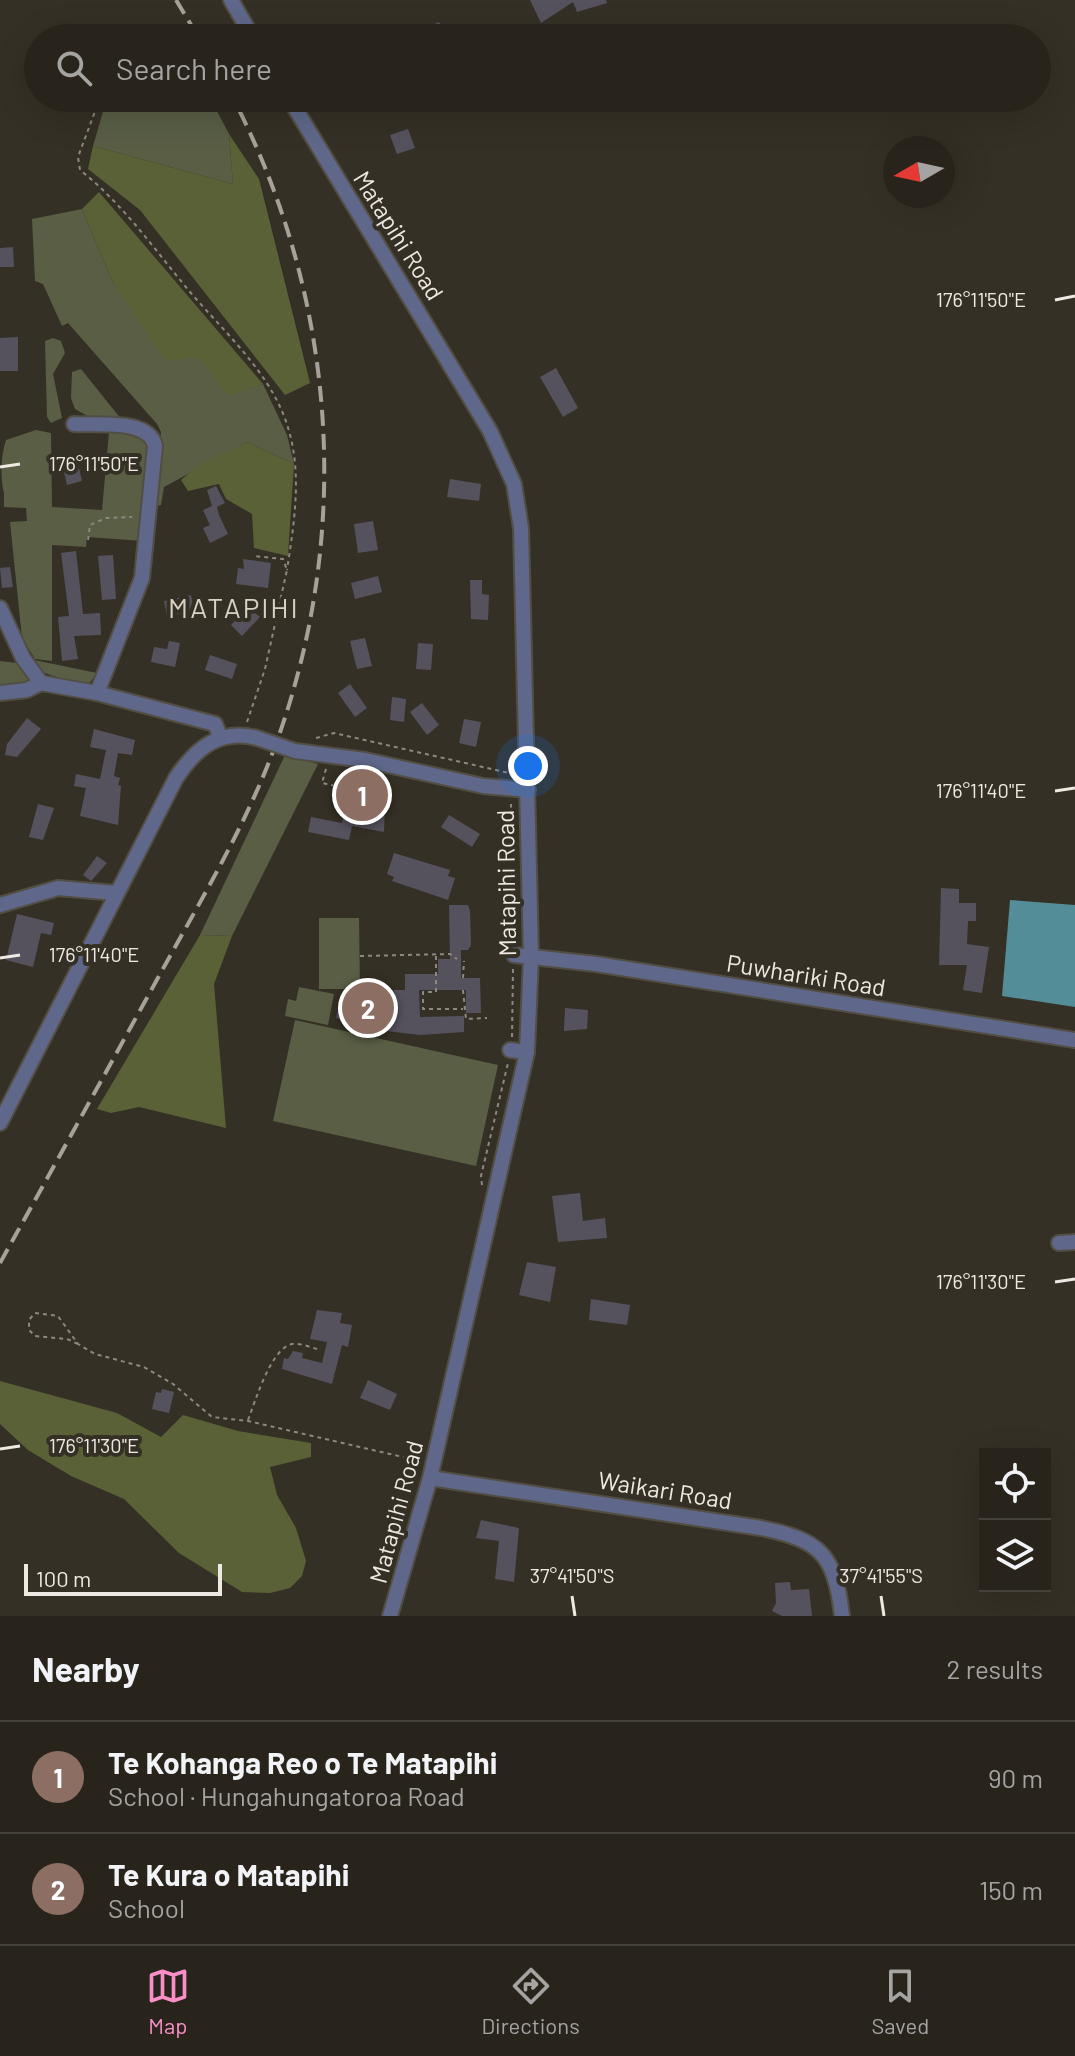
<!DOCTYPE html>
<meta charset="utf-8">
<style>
:root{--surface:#28241c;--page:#343029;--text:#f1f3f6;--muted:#a5a4a3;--line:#44413b;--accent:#fa8fc8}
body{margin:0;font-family:Barlow,sans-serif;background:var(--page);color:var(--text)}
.controls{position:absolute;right:24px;bottom:24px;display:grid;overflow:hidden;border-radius:0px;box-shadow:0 8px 32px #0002}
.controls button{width:72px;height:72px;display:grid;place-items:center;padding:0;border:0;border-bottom:2px solid var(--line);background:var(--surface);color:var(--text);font:40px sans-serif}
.compass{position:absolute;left:883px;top:136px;width:72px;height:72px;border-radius:50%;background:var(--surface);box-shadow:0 8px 32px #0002;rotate:261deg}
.scale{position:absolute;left:24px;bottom:20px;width:198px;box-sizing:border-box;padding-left:8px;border:4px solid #eeeae3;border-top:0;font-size:22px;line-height:28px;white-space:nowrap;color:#eeeae3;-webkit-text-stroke:6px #353025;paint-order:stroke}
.you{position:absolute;left:528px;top:766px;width:28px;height:28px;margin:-20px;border:6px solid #fff;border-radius:50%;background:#1a73e8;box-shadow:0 0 0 12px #1a73e833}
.badge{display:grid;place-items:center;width:52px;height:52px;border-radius:50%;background:var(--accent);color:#fff;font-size:26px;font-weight:700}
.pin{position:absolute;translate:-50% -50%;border:4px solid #fff;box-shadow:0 2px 8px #0006}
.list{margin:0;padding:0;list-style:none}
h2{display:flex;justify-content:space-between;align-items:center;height:104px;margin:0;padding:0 32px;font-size:34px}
h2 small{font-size:26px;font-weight:400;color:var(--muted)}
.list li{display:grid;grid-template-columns:52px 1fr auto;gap:24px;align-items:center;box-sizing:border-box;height:112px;padding:0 32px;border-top:2px solid var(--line)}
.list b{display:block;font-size:30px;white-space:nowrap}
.list p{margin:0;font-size:26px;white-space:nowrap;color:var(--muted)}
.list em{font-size:26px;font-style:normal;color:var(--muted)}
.icon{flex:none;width:44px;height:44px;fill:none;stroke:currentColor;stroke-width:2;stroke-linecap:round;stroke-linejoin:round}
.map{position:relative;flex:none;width:1075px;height:1616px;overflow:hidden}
.search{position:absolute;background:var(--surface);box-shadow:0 8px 32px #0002;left:24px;right:24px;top:24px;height:88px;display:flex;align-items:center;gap:20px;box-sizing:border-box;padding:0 28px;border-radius:44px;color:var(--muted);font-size:30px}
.sheet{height:328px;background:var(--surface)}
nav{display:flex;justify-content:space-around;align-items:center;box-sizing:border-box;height:112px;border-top:2px solid var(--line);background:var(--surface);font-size:22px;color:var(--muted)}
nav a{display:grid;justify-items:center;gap:4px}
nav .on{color:var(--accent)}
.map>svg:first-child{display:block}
</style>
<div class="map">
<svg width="1075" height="1616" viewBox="0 0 1075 1616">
<rect width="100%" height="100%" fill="#353025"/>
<g fill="#595e45">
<polygon points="107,98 210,98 229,134 233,184 93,146"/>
<polygon points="82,209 113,283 198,356 228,395 263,384 287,435 294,464 247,442 164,487 161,505 156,506 161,432 157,424 68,323 62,326 43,284 35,281 32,219"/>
<polygon points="53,338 61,341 65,353 53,374 62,418 51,423 47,417 45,341"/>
<polygon points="81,369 125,424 98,422 75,409 71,398 72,372"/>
<path d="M36 430 51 433 52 507 102 510 109 432 139 434 150 448 143 541 87 537 86 547 52 545V661L35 659 22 638 10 522 27 521 26 508 4 507V493C0 479 1 455 6 440Z"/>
<polygon points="34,660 97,673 88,685 80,686 37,670 27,661"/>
<polygon points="0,661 18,663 30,679 27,685 0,685"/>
<polygon points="285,755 318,764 232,936 200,935"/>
<polygon points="319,918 359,918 360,989 319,989"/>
<polygon points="299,987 334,994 328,1025 285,1016 288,999 296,1001"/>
<polygon points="295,1020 498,1065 476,1166 273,1121"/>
</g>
<g fill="#5a6136">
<polygon points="229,134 259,179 310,383 285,395 140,210 88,169 93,146 233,184"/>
<polygon points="99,192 263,384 228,396 198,357 165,361 113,283 82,209"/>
<polygon points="247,442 294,464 288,556 254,548 252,514 226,499 219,484 188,491 181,480 196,467"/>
<polygon points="200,935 232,936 214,984 226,1128 139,1107 111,1113 97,1109"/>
<polygon points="0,1381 117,1413 161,1437 183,1415 238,1431 311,1443 311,1457 270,1467 277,1495 296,1528 306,1561 302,1576 290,1588 270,1593 242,1592 179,1553 124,1499 71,1476 28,1450 0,1424"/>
</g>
<polygon fill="#528d98" points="1010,900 1075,905 1075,1007 1002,996"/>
<g fill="#55525e">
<polygon points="530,0 606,0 607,3 577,12 573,2 541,23"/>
<polygon points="439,22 449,38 402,38"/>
<polygon points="408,129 415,148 397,154 390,135"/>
<polygon points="13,247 14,267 0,267 0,248"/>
<polygon points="18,337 18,371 0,371 0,338"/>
<polygon points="556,368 578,408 563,417 540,377"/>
<polygon points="76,455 82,481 67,485 61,458"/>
<polygon points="450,479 481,484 479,501 447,497"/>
<polygon points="216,486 225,503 217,507 219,515 228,534 210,543 203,528 210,525 203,510 212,506 207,490"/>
<polygon points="373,521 378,550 358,553 354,524"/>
<polygon points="76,551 83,614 100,613 101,635 74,636 78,659 62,661 58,617 69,616 61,553"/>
<polygon points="113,555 116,599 102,600 98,556"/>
<polygon points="243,559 271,563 268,588 236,584 238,568 244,569"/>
<polygon points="10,567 13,587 2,588 0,568"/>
<polygon points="378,576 382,592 355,599 351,583"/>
<polygon points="470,580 482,580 482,594 489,595 488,620 471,619"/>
<polygon points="191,595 194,611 167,616 164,601"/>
<polygon points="248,607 260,617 242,636 231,625"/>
<polygon points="365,638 372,666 357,669 350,641"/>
<polygon points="169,641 180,643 175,667 151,662 154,647 167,649"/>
<polygon points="418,643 433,644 431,670 416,669"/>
<polygon points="210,655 237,664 232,679 205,670"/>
<polygon points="350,684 367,708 355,717 338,693"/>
<polygon points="392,697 406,699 404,722 390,720"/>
<polygon points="422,703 439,725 427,735 410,712"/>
<polygon points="27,718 41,729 17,757 5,755 7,744"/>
<polygon points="464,719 481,722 476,747 459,743"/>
<polygon points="94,729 135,740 132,755 118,753 114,776 120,778 118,785 121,786 118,825 80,816 86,788 74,786 76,774 100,779 106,750 90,747"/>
<polygon points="347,798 385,805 384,832 352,826 349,840 308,832 311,817 342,823"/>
<polygon points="38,804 54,808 43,840 29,837"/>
<polygon points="449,815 480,834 472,847 441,827"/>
<polygon points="394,853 450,870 448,876 455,878 448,900 392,881 394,877 387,874"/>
<polygon points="97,856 107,863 91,881 83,875"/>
<polygon points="941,888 959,889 959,903 976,903 976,921 968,921 967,944 989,947 982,993 963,990 967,965 939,965"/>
<polygon points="449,905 468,905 470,911 471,945 468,950 461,950 461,978 480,978 481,1013 466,1013 466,990 419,990 420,1017 464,1016 464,1032 420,1035 377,1030 378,1026 336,1018 340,998 394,1009 394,990 405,990 405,974 438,974 438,959 450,959"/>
<polygon points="17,914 54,923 51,935 41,933 33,967 6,960"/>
<polygon points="565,1008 588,1010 587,1029 564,1031"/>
<polygon points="580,1193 583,1221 605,1218 607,1238 558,1242 552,1196"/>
<polygon points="527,1262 556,1267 550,1302 519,1295"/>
<polygon points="591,1299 630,1305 627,1325 589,1320"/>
<polygon points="317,1310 342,1313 340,1323 352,1325 348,1347 342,1345 332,1384 282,1369 284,1358 288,1359 293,1351 303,1353 302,1358 322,1363 327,1342 310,1339"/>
<polygon points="368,1380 397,1394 390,1410 360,1398"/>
<polygon points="162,1389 174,1392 169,1413 152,1409 156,1392 161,1393"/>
<polygon points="481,1520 519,1528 514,1582 495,1579 499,1541 476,1538"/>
<polygon points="790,1582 791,1590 809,1589 812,1616 782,1616 772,1611 776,1603 775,1583"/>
</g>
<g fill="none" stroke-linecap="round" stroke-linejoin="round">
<g stroke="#534e43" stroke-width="18">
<g id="minor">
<polyline points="231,0 253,38"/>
<polyline points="289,98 490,431 514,484 521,528 531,956 527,1052 430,1478 390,1616"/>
<path d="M74 424C97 426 149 418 155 446L142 578 97 693"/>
<polyline points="0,608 23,658 41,683"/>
<polyline points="0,693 27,690 41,683 97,693 215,724 220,736"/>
<polyline points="295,751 365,760 483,786 528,790"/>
<polyline points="0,905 58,888 116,893"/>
<polyline points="514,955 596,964 1075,1040"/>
<polyline points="510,1050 527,1052"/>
<path d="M0 1123 176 778C196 748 220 728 257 738"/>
<polyline points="1059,1243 1075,1242"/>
<path d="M430 1478 761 1528C820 1540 835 1554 842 1616"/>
</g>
</g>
<g stroke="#8d8980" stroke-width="2" stroke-dasharray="4 4" stroke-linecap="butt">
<path d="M100 98 78 157 80 170C123 204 155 250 190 292 226 334 274 376 289 431 302 476 294 524 287 570"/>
<polyline points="88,540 90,525 106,518 132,517"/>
<polyline points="247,722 265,669 287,570 283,559 253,556"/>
<polyline points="316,738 334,733 509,773"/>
<polyline points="326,769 322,783 353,790 356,799"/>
<polyline points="358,773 369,792"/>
<polyline points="361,800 375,789"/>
<polyline points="511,804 514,941"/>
<polyline points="360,956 450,954 457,959"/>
<polyline points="436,956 436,992 423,992 423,1009 463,1009"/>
<polyline points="463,978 464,961"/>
<polyline points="463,990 466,1019 487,1018"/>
<polyline points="512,1037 513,968"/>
<polyline points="482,1185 481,1176 508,1063"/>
<polyline points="78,1344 67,1339 35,1336 29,1330 29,1320 35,1313 58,1316 78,1344 95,1354 144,1367 173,1384 212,1417 248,1421 420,1461"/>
<path d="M248 1420C255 1402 271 1348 292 1344 300 1343 310 1347 317 1349"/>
</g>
<use href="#minor" stroke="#5f688a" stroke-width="14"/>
<g stroke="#a6a299" stroke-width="4" stroke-dasharray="16 8" stroke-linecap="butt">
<polyline points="176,0 199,38"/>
<path d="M0 1263C53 1168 106 1072 159 976 198 905 241 834 271 757 354 541 339 303 233 98"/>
</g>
<g stroke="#534e43" stroke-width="18" stroke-linecap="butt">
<polyline id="minor-bridge" points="257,738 295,751"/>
</g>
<use href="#minor-bridge" stroke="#5f688a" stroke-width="14"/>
</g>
<path fill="none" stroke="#eeeae3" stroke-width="3" d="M1055 300 1075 296M0 467 20 464M1055 791 1075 788M0 958 20 955M1055 1282 1075 1279M0 1449 20 1446M572 1596 575 1616M881 1596 884 1616"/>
<g text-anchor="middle" stroke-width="8" stroke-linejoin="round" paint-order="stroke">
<g font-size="24" fill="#eeeae3" stroke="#353025">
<text transform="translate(398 236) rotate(58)" y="8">Matapihi Road</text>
<text transform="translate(507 883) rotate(-91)" y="8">Matapihi Road</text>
<text transform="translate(806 976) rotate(9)" y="8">Puwhariki Road</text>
<text transform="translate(665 1491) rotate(9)" y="8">Waikari Road</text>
<text transform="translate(397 1512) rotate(-75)" y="8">Matapihi Road</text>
</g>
<g font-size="28" letter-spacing="2" fill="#d9d2c4" stroke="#353025">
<text x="234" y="618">MATAPIHI</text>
</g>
</g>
<g font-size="20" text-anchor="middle" fill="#eeeae3" stroke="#353025" stroke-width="8" stroke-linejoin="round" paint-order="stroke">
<text x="981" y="307">176°11'50"E</text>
<text x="94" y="471">176°11'50"E</text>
<text x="981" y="798">176°11'40"E</text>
<text x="94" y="962">176°11'40"E</text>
<text x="981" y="1289">176°11'30"E</text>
<text x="94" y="1453">176°11'30"E</text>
<text x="572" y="1583">37°41'50"S</text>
<text x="881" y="1583">37°41'55"S</text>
</g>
</svg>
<div class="controls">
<button><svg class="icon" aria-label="locate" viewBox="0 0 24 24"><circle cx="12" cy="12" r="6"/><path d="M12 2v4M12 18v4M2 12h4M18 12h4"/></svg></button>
<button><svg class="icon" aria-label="layers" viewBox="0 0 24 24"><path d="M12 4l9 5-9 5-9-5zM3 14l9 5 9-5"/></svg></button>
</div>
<svg class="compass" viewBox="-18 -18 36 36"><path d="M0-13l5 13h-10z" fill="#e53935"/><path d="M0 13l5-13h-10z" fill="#a5a4a3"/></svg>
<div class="scale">100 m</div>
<div class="you"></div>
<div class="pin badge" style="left:362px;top:795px;background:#8d6e63">1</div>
<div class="pin badge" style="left:368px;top:1008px;background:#8d6e63">2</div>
<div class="search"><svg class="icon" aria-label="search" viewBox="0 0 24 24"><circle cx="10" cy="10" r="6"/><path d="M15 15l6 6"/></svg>Search here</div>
</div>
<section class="sheet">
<h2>Nearby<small>2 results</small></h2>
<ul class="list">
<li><span class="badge" style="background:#8d6e63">1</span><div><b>Te Kohanga Reo o Te Matapihi</b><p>School · Hungahungatoroa Road</p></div><em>90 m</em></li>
<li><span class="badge" style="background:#8d6e63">2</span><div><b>Te Kura o Matapihi</b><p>School</p></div><em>150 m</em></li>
</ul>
</section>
<nav>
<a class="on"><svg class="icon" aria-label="map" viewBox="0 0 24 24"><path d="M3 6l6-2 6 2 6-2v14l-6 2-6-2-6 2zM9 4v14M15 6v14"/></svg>Map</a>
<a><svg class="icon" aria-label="directions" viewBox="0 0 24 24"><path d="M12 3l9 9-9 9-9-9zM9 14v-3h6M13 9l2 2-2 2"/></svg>Directions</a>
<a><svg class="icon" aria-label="saved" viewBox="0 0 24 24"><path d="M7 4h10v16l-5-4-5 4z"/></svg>Saved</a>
</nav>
